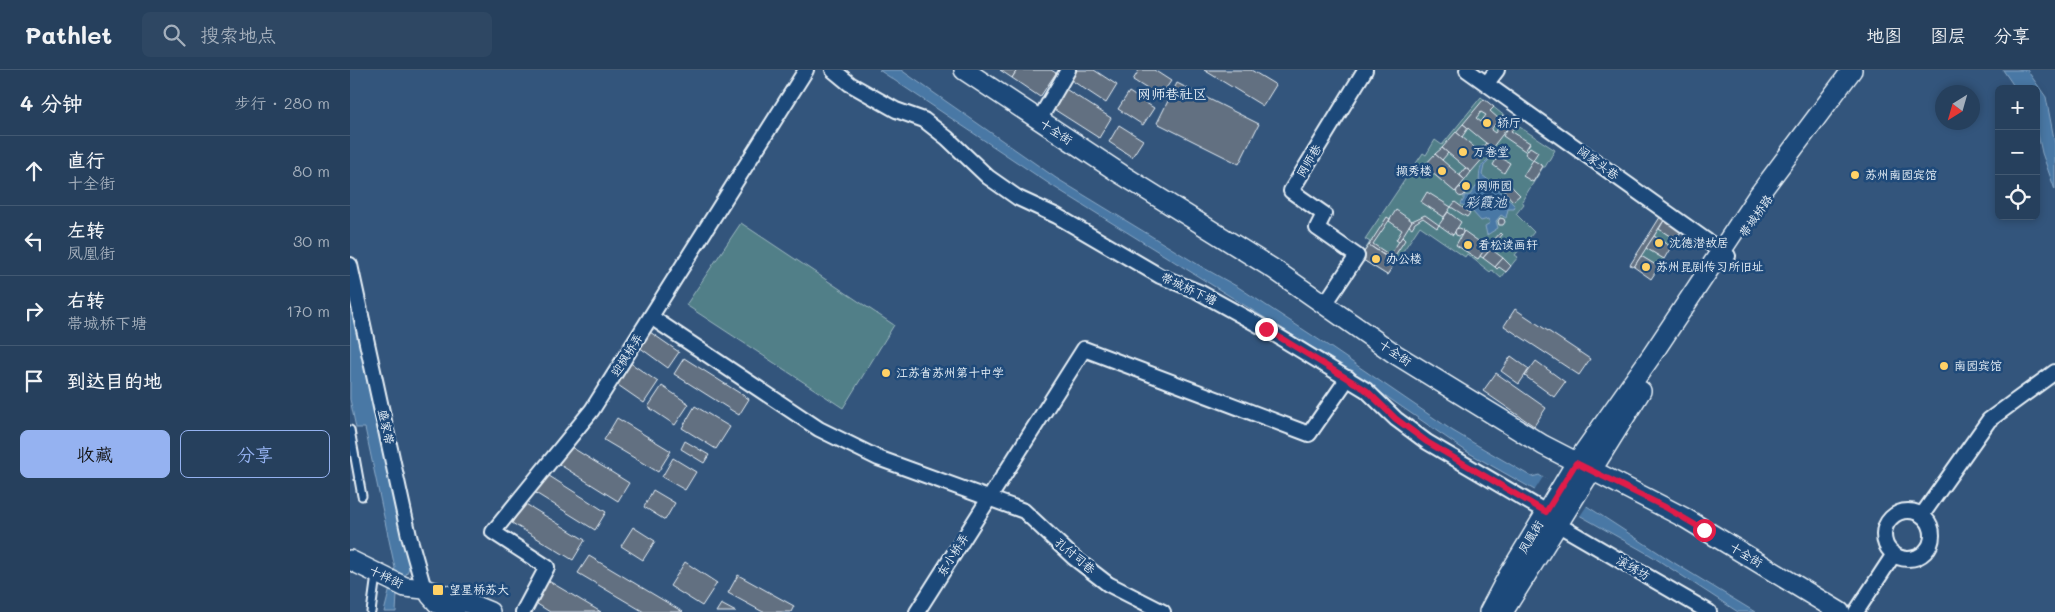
<!DOCTYPE html>
<html lang="zh">
<meta charset="utf-8">
<style>
:root{--surface:#26405d;--page:#2e4763;--text:#f1f3f6;--muted:#a4afbc;--line:#425972;--accent:#95b2f1}
body{margin:0;font-family:Mali,"LXGW WenKai TC",sans-serif;background:var(--page);color:var(--text)}
.controls{position:absolute;right:15px;top:15px;display:grid;overflow:hidden;border-radius:8px;box-shadow:0 2px 8px #0003}
.controls button{width:45px;height:45px;display:grid;place-items:center;padding:0;border:0;border-bottom:1px solid var(--line);background:var(--surface);color:var(--text);font:25px sans-serif}
.compass{position:absolute;left:1585px;top:15px;width:45px;height:45px;border-radius:50%;background:var(--surface);box-shadow:0 2px 8px #0003;rotate:217deg}
.stop{position:absolute;width:15px;height:15px;margin:-11px;border:4px solid #e11d48;border-radius:50%;background:#fff}
.stop.end{background:#e11d48;border-color:#fff;box-shadow:0 1px 5px #0008}
.list{margin:0;padding:0;list-style:none}
h2{display:flex;justify-content:space-between;align-items:center;height:65px;margin:0;padding:0 20px;font-size:21px}
h2 small{font-size:16px;font-weight:400;color:var(--muted)}
.list li{display:grid;grid-template-columns:32px 1fr auto;gap:15px;align-items:center;box-sizing:border-box;height:70px;padding:0 20px;border-top:1px solid var(--line)}
.list b{display:block;font-size:19px;white-space:nowrap}
.list p{margin:0;font-size:16px;white-space:nowrap;color:var(--muted)}
.list em{font-size:16px;font-style:normal;color:var(--muted)}
.actions{display:flex;gap:10px;padding:15px 20px}
.actions a{flex:1;padding:11px 0;border:1px solid var(--accent);border-radius:8px;text-align:center;font-size:18px;color:var(--accent)}
.actions .main{background:var(--accent);color:#111}
.icon{flex:none;width:28px;height:28px;fill:none;stroke:currentColor;stroke-width:2;stroke-linecap:round;stroke-linejoin:round}
.map{position:relative;flex:none;width:1705px;height:542px;overflow:hidden}
header{display:flex;align-items:center;gap:30px;box-sizing:border-box;height:70px;padding:0 25px;background:var(--surface);border-bottom:1px solid var(--line)}
header strong{font-size:24px}
nav{display:flex;gap:28px;margin-inline-start:auto;font-size:18px}
.search{width:350px;height:45px;background:var(--page);display:flex;align-items:center;gap:12px;box-sizing:border-box;padding:0 18px;border-radius:8px;color:var(--muted);font-size:19px}
main{display:flex}
aside{flex:1;background:var(--surface)}
.map>svg:first-child{display:block}
</style>
<header>
<strong>Pathlet</strong>
<div class="search"><svg class="icon" aria-label="search" viewBox="0 0 24 24"><circle cx="10" cy="10" r="6"/><path d="M15 15l6 6"/></svg>搜索地点</div>
<nav><a>地图</a><a>图层</a><a>分享</a></nav>
</header>
<main>
<aside>
<h2>4 分钟<small>步行 · 280 m</small></h2>
<ul class="list">
<li><svg class="icon" aria-label="ahead" viewBox="0 0 24 24"><path d="M12 20V5M6 11l6-6 6 6"/></svg><div><b>直行</b><p>十全街</p></div><em>80 m</em></li>
<li><svg class="icon" aria-label="left" viewBox="0 0 24 24"><path d="M17 20v-9H6M10 6l-5 5 5 5"/></svg><div><b>左转</b><p>凤凰街</p></div><em>30 m</em></li>
<li><svg class="icon" aria-label="right" viewBox="0 0 24 24"><path d="M7 20v-9h11M14 6l5 5-5 5"/></svg><div><b>右转</b><p>带城桥下塘</p></div><em>170 m</em></li>
<li><svg class="icon" aria-label="arrive" viewBox="0 0 24 24"><path d="M6 21V4h12l-3 4 3 4H6"/></svg><div><b>到达目的地</b></div></li>
</ul>
<div class="actions"><a class="main">收藏</a><a>分享</a></div>
</aside>
<div class="map">
<svg width="1705" height="542" viewBox="0 0 1705 542">
<rect width="100%" height="100%" fill="#33557c"/>
<filter id="ink" filterUnits="userSpaceOnUse"><feTurbulence type="fractalNoise" baseFrequency=".02" numOctaves="2"/><feDisplacementMap in="SourceGraphic" scale="10" xChannelSelector="R" yChannelSelector="G"/><feConvolveMatrix kernelMatrix="1 2 1 2 8 2 1 2 1" color-interpolation-filters="sRGB"/></filter>
<g filter="url(#ink)">
<g fill="#517f88" stroke="#9cb8c0">
<polygon points="1131,27 1162,52 1205,80 1195,97 1193,97 1172,131 1174,134 1166,144 1184,162 1165,185 1168,187 1151,208 1142,200 1140,202 1117,184 1115,187 1070,156 1037,205 1010,188 1020,172 1015,169 1073,83 1076,85 1085,70 1092,75"/>
<polygon points="391,153 544,255 493,338 336,235"/>
<polygon points="1309,159 1326,170 1321,177 1304,166"/>
<polygon points="1296,178 1314,189 1309,197 1291,186"/>
</g>
<g fill="#4978a5" stroke="#89a8c6">
<polygon points="529,0 551,0 706,108 852,197 888,217 980,277 1103,361 1182,407 1189,405 1326,494 1405,542 1388,542 1300,485 1119,383 989,294 701,115"/>
<polygon points="1653,0 1677,0 1696,27 1705,74 1705,120 1692,83 1686,55 1686,19 1666,19"/>
<path d="M1140 88 1134 96 1132 105 1146 116 1165 136 1164 139H1158L1156 148 1151 145 1146 151 1148 158 1137 165 1135 156 1140 153 1138 149 1131 151 1121 140 1111 134 1114 129V126L1120 125 1129 113C1130 102 1128 96 1140 88Z"/>
<path d="M0 223C8 259 19 295 25 331 36 385 44 439 62 491L47 525 46 542H34L45 498 15 358H6L0 329Z"/>
</g>
<polygon fill="#33557c" points="1193,407 1238,434 1228,449 1183,423"/>
<g fill="#627081" stroke="#e8f1f8" fill-rule="evenodd">
<polygon points="650,0 667,0 662,8"/>
<polygon points="667,0 701,0 706,3 690,27 662,8"/>
<polygon points="727,0 744,0 767,15 756,33 721,10"/>
<polygon points="789,0 804,0 821,11 810,27 783,10"/>
<polygon points="854,0 901,0 926,15 913,36"/>
<polygon points="827,13 909,54 889,94 807,53"/>
<polygon points="714,18 761,48 749,68 702,38"/>
<polygon points="779,22 804,38 793,55 768,39"/>
<path d="M1134 29 1144 37 1140 41 1149 49 1153 45 1162 52 1142 78 1113 54ZM1131 42 1136 45 1131 52 1126 48ZM1145 54 1149 57 1145 63 1141 60Z"/>
<polygon points="1162,52 1166,55 1161,61 1180,73 1175,81 1153,66"/>
<polygon points="1113,54 1118,58 1112,67 1106,62"/>
<polygon points="769,55 793,70 782,87 759,72"/>
<polygon points="1106,62 1135,86 1121,102 1092,78"/>
<polygon points="1136,73 1142,78 1135,86 1129,81"/>
<polygon points="1180,77 1188,82 1183,90 1175,84"/>
<polygon points="1092,78 1098,83 1092,90 1085,84"/>
<polygon points="1085,84 1115,110 1105,122 1074,96"/>
<polygon points="1148,86 1160,93 1154,103 1143,95"/>
<polygon points="1183,90 1193,96 1183,112 1173,106"/>
<polygon points="1115,98 1121,102 1115,110 1110,105"/>
<polygon points="1160,115 1170,125 1163,131 1154,121"/>
<circle cx="1111" cy="122" r="4.5"/>
<polygon points="1077,122 1101,137 1094,147 1071,132"/>
<polygon points="1105,132 1120,143 1117,147 1101,137"/>
<polygon points="1046,140 1062,151 1049,172 1046,170 1052,160 1039,151"/>
<polygon points="1098,142 1111,152 1103,165 1089,155"/>
<polygon points="1312,144 1316,147 1284,197 1280,195"/>
<polygon points="1075,145 1089,155 1087,158 1073,148 1065,153 1062,158 1059,156 1062,151"/>
<polygon points="1037,147 1040,149 1023,174 1040,185 1052,167 1055,170 1042,190 1019,175"/>
<polygon points="1316,147 1333,158 1326,170 1309,159"/>
<polygon points="1150,148 1154,149 1155,152 1153,155 1149,155 1148,151"/>
<circle cx="1109" cy="162" r="4"/>
<polygon points="1114,161 1131,173 1130,176 1135,179 1128,189 1106,175"/>
<polygon points="1150,163 1152,165 1133,188 1130,186 1135,179 1130,176 1131,173 1138,177"/>
<polygon points="1304,166 1321,177 1314,189 1296,178"/>
<polygon points="1019,175 1045,193 1037,205 1010,188"/>
<polygon points="1141,179 1153,188 1145,197 1133,188"/>
<polygon points="1291,186 1309,197 1301,209 1284,197"/>
<polygon points="1153,188 1161,196 1156,202 1149,197 1147,199 1145,197"/>
<polygon points="1165,239 1240,289 1229,305 1154,256"/>
<polygon points="300,262 329,282 318,298 289,277"/>
<polygon points="1161,286 1179,299 1169,314 1151,301"/>
<polygon points="334,288 399,329 389,345 324,304"/>
<polygon points="1186,291 1215,312 1204,327 1175,306"/>
<polygon points="279,292 308,312 294,333 265,313"/>
<polygon points="1146,303 1196,338 1184,356 1133,321"/>
<polygon points="312,316 339,334 325,355 298,337"/>
<polygon points="345,336 380,357 366,379 332,358"/>
<polygon points="267,348 321,381 308,402 254,370"/>
<polygon points="335,371 359,385 354,393 331,379"/>
<polygon points="218,375 279,413 268,431 207,393"/>
<polygon points="323,388 346,402 335,420 312,407"/>
<polygon points="196,404 256,442 245,460 184,422"/>
<polygon points="303,420 325,433 315,450 294,437"/>
<polygon points="174,433 235,470 223,490 162,453"/>
<polygon points="283,457 305,471 293,490 271,476"/>
<polygon points="239,486 333,542 294,542 228,503"/>
<polygon points="335,492 367,513 352,536 320,516"/>
<polygon points="388,505 444,536 441,542 413,542 378,523"/>
<polygon points="197,510 251,542 200,542 184,532"/>
<polygon points="371,534 386,542 366,542"/>
</g>
<g fill="none" stroke-linecap="round" stroke-linejoin="round">
<g stroke="#e8f1f8" stroke-width="11">
<g id="lane">
<polyline points="0,360 12,426"/>
<polyline points="21,542 26,505"/>
</g>
</g>
<g stroke="#e8f1f8" stroke-width="18">
<g id="street">
<polyline points="483,0 500,14 546,40 574,50 597,68 638,107 668,128 707,146 810,206 849,222 916,259 1016,320 1046,349 1077,372 1196,442"/>
<polyline points="1117,0 1378,186"/>
<polyline points="1137,13 1147,0"/>
<polyline points="689,50 718,0"/>
<polyline points="0,195 59,466 74,519"/>
<polyline points="975,234 1007,186 967,158 974,144 941,121 1015,0"/>
<polyline points="301,247 469,359 528,388 674,441 723,487 758,514 813,542"/>
<circle cx="1558" cy="465" r="24"/>
<polyline points="1572,445 1639,350 1705,302"/>
<polyline points="1207,454 1359,542"/>
<polyline points="173,542 197,497 143,462 242,340 456,0"/>
<polyline points="567,542 734,279 959,364 998,308"/>
<polyline points="1506,542 1544,484"/>
</g>
</g>
<g stroke="#e8f1f8" stroke-width="22">
<g id="secondary">
<polyline points="614,0 771,104 925,200 1045,284 1193,375 1335,448 1490,542"/>
<polyline points="0,490 55,517 74,519 106,528 140,542"/>
<polyline points="80,525 87,533 105,542"/>
<polyline points="1139,542 1158,506 1226,393 1302,285 1407,127 1502,0"/>
<polyline points="1153,542 1291,321"/>
</g>
</g>
<use href="#lane" stroke="#1f4a7a" stroke-width="7"/>
<use href="#street" stroke="#1f4a7a" stroke-width="14"/>
<use href="#secondary" stroke="#1f4a7a" stroke-width="19"/>
</g>
</g>
<g fill="none" stroke-linecap="round" stroke-linejoin="round" filter="url(#ink)">
<polyline stroke="#e11d48" stroke-width="6" points="916,259 1016,320 1046,349 1077,372 1196,442 1226,393 1315,437 1354,460"/>
</g>
<g fill="#ffd166" stroke="#1f4a7a" stroke-width="2">
<circle cx="1137" cy="53" r="5"/>
<circle cx="1113" cy="82" r="5"/>
<circle cx="1092" cy="101" r="5"/>
<circle cx="1505" cy="105" r="5"/>
<circle cx="1116" cy="116" r="5"/>
<circle cx="1309" cy="173" r="5"/>
<circle cx="1118" cy="175" r="5"/>
<circle cx="1026" cy="189" r="5"/>
<circle cx="1296" cy="197" r="5"/>
<circle cx="1594" cy="296" r="5"/>
<circle cx="536" cy="303" r="5"/>
<rect x="82" y="514" width="12" height="12" rx="2.5"/>
</g>
<g text-anchor="middle" stroke-width="5" stroke-linejoin="round" paint-order="stroke">
<g font-size="12" fill="#e8f1f8" stroke="#1f4a7a" text-anchor="start">
<text x="1147" y="57">轿厅</text>
<text x="1123" y="86">万卷堂</text>
<text x="1082" y="105" text-anchor="end">撷秀楼</text>
<text x="1515" y="109">苏州南园宾馆</text>
<text x="1126" y="120">网师园</text>
<text x="1319" y="177">沈德潜故居</text>
<text x="1128" y="179">看松读画轩</text>
<text x="1036" y="193">办公楼</text>
<text x="1306" y="201">苏州昆剧传习所旧址</text>
<text x="1604" y="300">南园宾馆</text>
<text x="546" y="307">江苏省苏州第十中学</text>
<text x="99" y="524">望星桥苏大</text>
</g>
<g font-size="12" fill="#e8f1f8" stroke="#1f4a7a">
<text transform="translate(706 62) rotate(33)" y="4">十全街</text>
<text transform="translate(959 91) rotate(-59)" y="4">网师巷</text>
<text transform="translate(1248 93) rotate(36)" y="4">阔家头巷</text>
<text transform="translate(1406 146) rotate(-55)" y="4">带城桥路</text>
<text transform="translate(839 219) rotate(25)" y="4">带城桥下塘</text>
<text transform="translate(1045 283) rotate(34)" y="4">十全街</text>
<text transform="translate(277 285) rotate(-58)" y="4">迎枫桥弄</text>
<text transform="translate(36 357) rotate(78)" y="4">盛家带</text>
<text transform="translate(1181 467) rotate(-59)" y="4">凤凰街</text>
<text transform="translate(603 485) rotate(-58)" y="4">东小桥弄</text>
<text transform="translate(1396 485) rotate(31)" y="4">十全街</text>
<text transform="translate(725 486) rotate(40)" y="4">孔付司巷</text>
<text transform="translate(1283 498) rotate(30)" y="4">滚绣坊</text>
<text transform="translate(36 507) rotate(25)" y="4">十梓街</text>
</g>
<g font-size="14" fill="#e8f1f8" stroke="#1f4a7a">
<text x="822" y="29">网师巷社区</text>
</g>
<g font-size="14" font-style="italic" fill="#d0dfec" stroke="#1f4a7a">
<text x="1136" y="137">彩霞池</text>
</g>
</g>
</svg>
<div class="controls">
<button>+</button>
<button>−</button>
<button><svg class="icon" aria-label="locate" viewBox="0 0 24 24"><circle cx="12" cy="12" r="6"/><path d="M12 2v4M12 18v4M2 12h4M18 12h4"/></svg></button>
</div>
<svg class="compass" viewBox="-18 -18 36 36"><path d="M0-13l5 13h-10z" fill="#e53935"/><path d="M0 13l5-13h-10z" fill="#a4afbc"/></svg>
<div class="stop" style="left:1354px;top:460px"></div>
<div class="stop end" style="left:916px;top:259px"></div>
</div>
</main>
